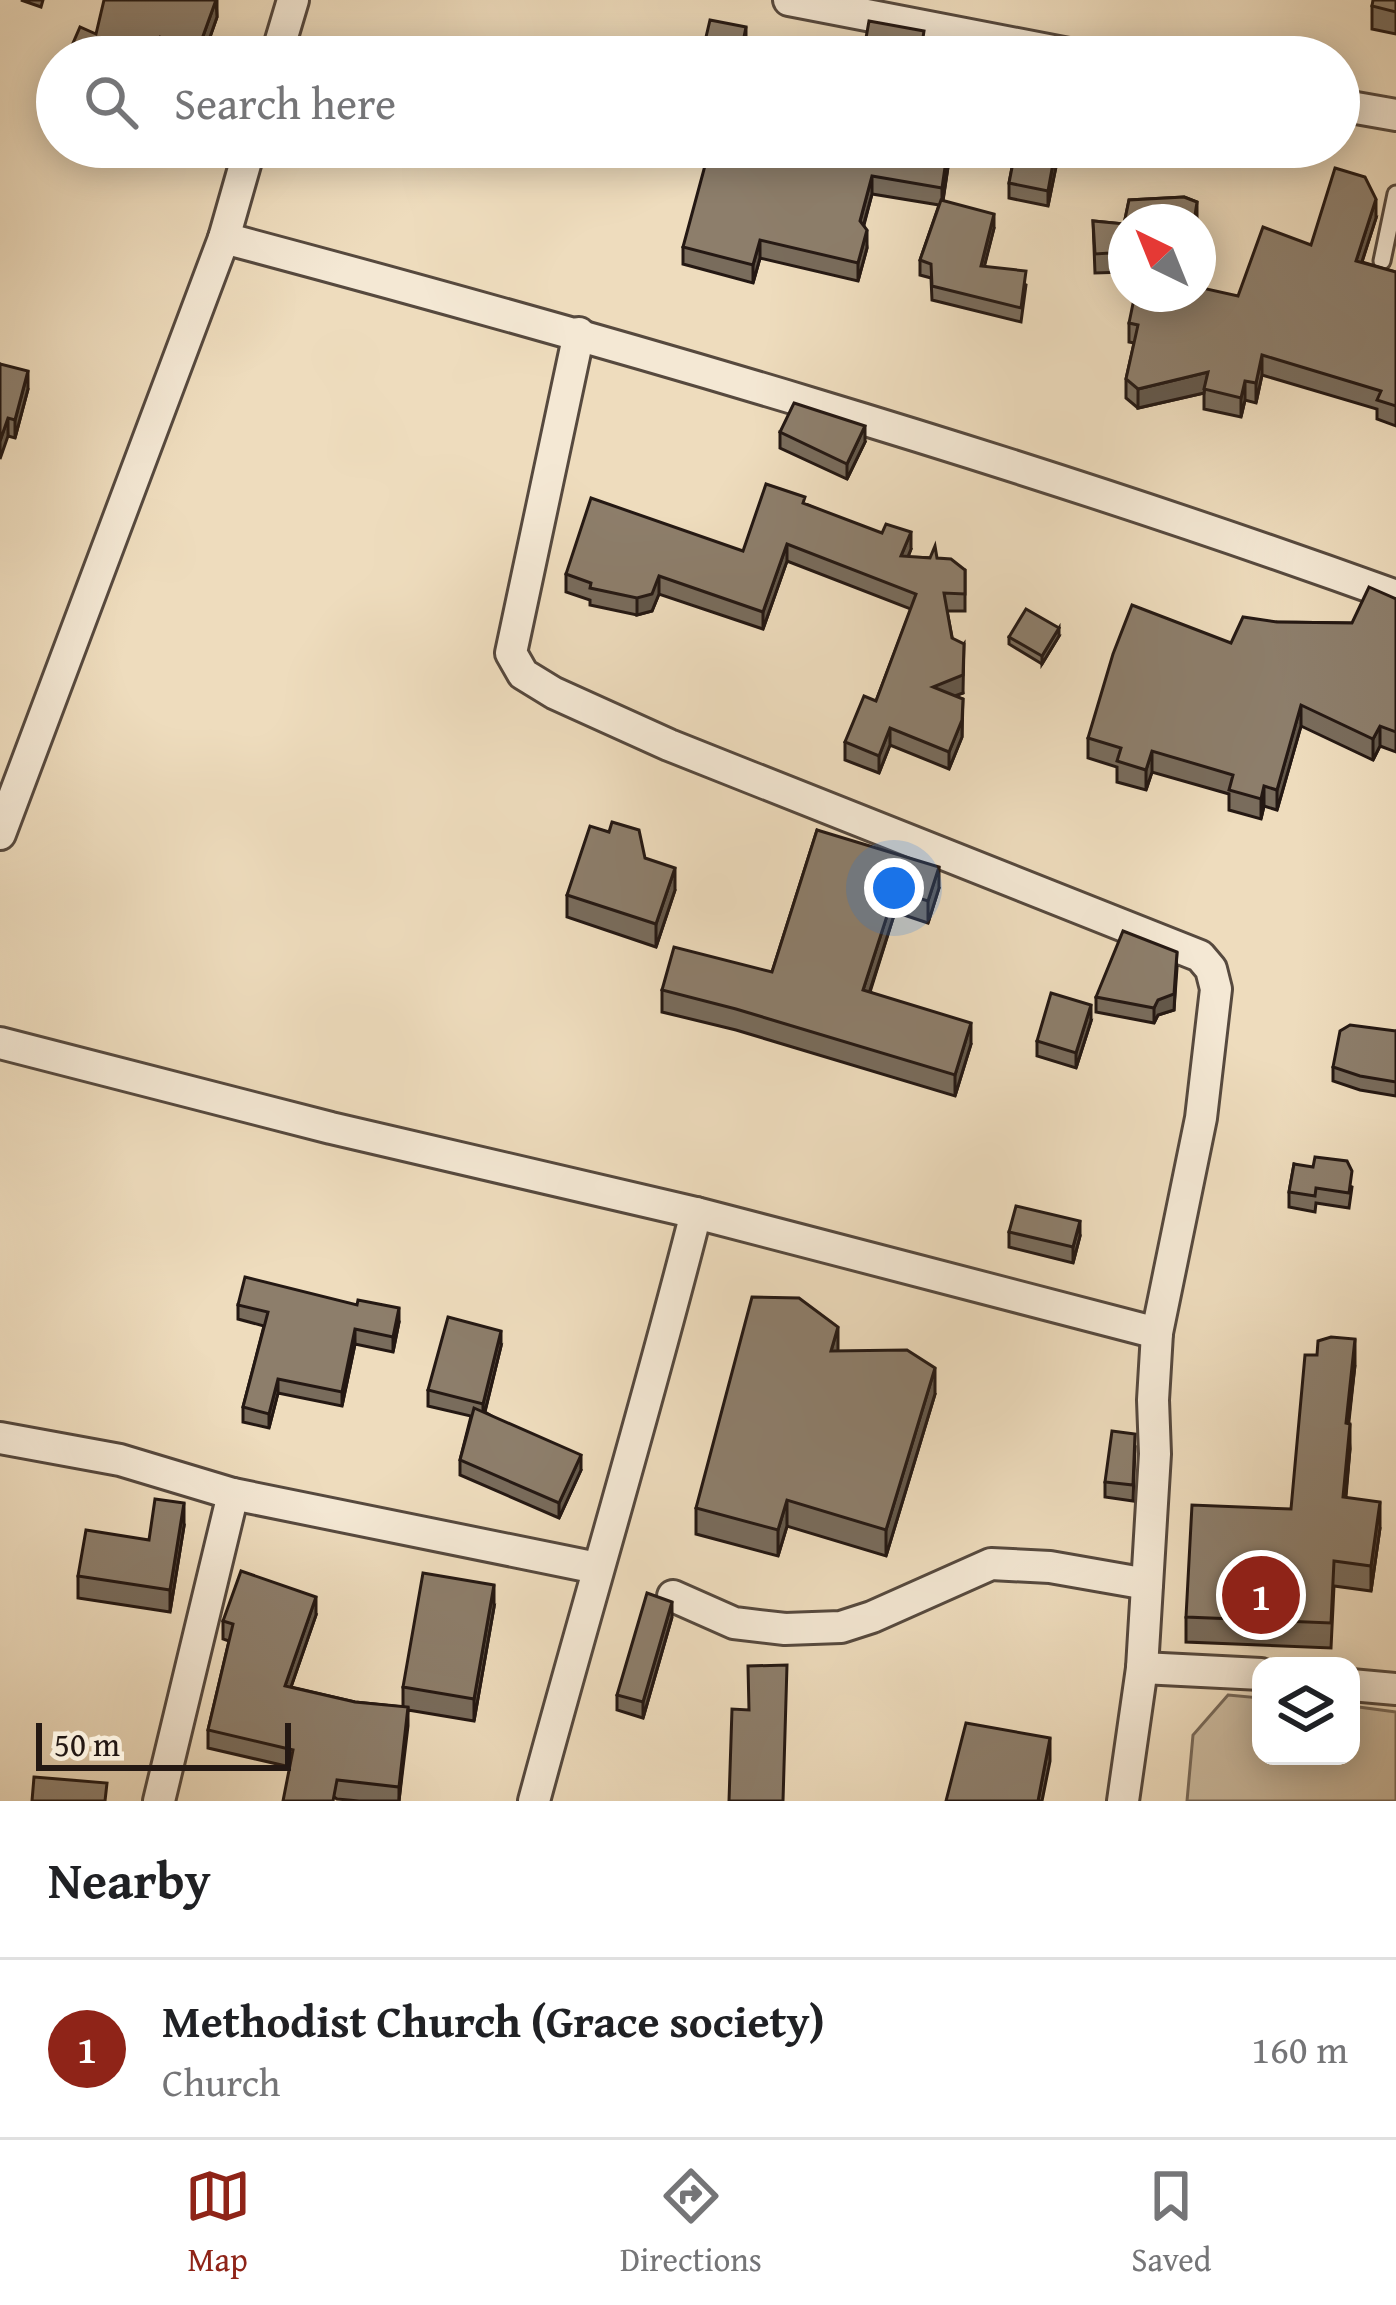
<!DOCTYPE html>
<style>
:root{--surface:#fff;--page:#f6f6f6;--text:#202124;--muted:#757577;--line:#e0e0e0;--accent:#8f2418}
body{margin:0;font-family:"Gentium Book Plus",serif;background:var(--page);color:var(--text)}
.controls{position:absolute;right:36px;bottom:36px;display:grid;overflow:hidden;border-radius:24px;box-shadow:0 6px 30px #0003}
.controls button{width:108px;height:108px;display:grid;place-items:center;padding:0;border:0;border-bottom:3px solid var(--line);background:var(--surface);color:var(--text);font:60px sans-serif}
.compass{position:absolute;left:1108px;top:204px;width:108px;height:108px;border-radius:50%;background:var(--surface);box-shadow:0 6px 30px #0003;rotate:317deg}
.scale{position:absolute;left:36px;bottom:30px;width:255px;box-sizing:border-box;padding-left:12px;border:6px solid #241813;border-top:0;font-size:33px;line-height:42px;white-space:nowrap;color:#241813;-webkit-text-stroke:9px #f4e8d4;paint-order:stroke}
.you{position:absolute;left:894px;top:888px;width:42px;height:42px;margin:-30px;border:9px solid #fff;border-radius:50%;background:#1a73e8;box-shadow:0 0 0 18px #1a73e833}
.badge{display:grid;place-items:center;width:78px;height:78px;border-radius:50%;background:var(--accent);color:#fff;font-size:39px;font-weight:700}
.pin{position:absolute;translate:-50% -50%;border:6px solid #fff;box-shadow:0 3px 12px #0006}
.list{margin:0;padding:0;list-style:none}
h2{display:flex;justify-content:space-between;align-items:center;height:156px;margin:0;padding:0 48px;font-size:51px}
h2 small{font-size:39px;font-weight:400;color:var(--muted)}
.list li{display:grid;grid-template-columns:78px 1fr auto;gap:36px;align-items:center;box-sizing:border-box;height:180px;padding:0 48px;border-top:3px solid var(--line)}
.list b{display:block;font-size:45px;white-space:nowrap}
.list p{margin:0;font-size:39px;white-space:nowrap;color:var(--muted)}
.list em{font-size:39px;font-style:normal;color:var(--muted)}
.icon{flex:none;width:66px;height:66px;fill:none;stroke:currentColor;stroke-width:2;stroke-linecap:round;stroke-linejoin:round}
.map{position:relative;flex:none;width:1396px;height:1801px;overflow:hidden}
.search{position:absolute;background:var(--surface);box-shadow:0 6px 30px #0003;left:36px;right:36px;top:36px;height:132px;display:flex;align-items:center;gap:30px;box-sizing:border-box;padding:0 42px;border-radius:66px;color:var(--muted);font-size:45px}
.sheet{height:336px;background:var(--surface)}
nav{display:flex;justify-content:space-around;align-items:center;box-sizing:border-box;height:168px;border-top:3px solid var(--line);background:var(--surface);font-size:33px;color:var(--muted)}
nav a{display:grid;justify-items:center;gap:6px}
nav .on{color:var(--accent)}
.map>svg:first-child{display:block}
</style>
<div class="map">
<svg width="1396" height="1801" viewBox="0 0 1396 1801">
<rect width="100%" height="100%" fill="#eedcbd"/>
<filter id="stains"><feTurbulence type="fractalNoise" baseFrequency=".00167" numOctaves="4"/><feColorMatrix values="0 0 0 0 .2 0 0 0 0 .09 0 0 0 0 .02 0 0 0 .5 -.17"/></filter>
<radialGradient id="worn" r=".72"><stop offset=".6" stop-color="#630" stop-opacity="0"/><stop offset="1" stop-color="#630" stop-opacity=".3"/></radialGradient>
<polygon fill="#ccbba0" stroke="#786a5a" stroke-width="3" points="1228,1695 1261,1698 1261,1756 1351,1756 1351,1706 1396,1712 1396,1801 1187,1801 1193,1735"/>
<g fill="none" stroke-linecap="round" stroke-linejoin="round">
<g stroke="#56493e" stroke-width="21">
<polyline id="lane" points="1382,261 1396,194"/>
</g>
<g stroke="#56493e" stroke-width="36">
<g id="street">
<polyline points="789,0 1084,57"/>
<polyline points="276,57 293,0"/>
<polyline points="1339,105 1396,115"/>
<path d="M224 238C618 343 1012 457 1396 596"/>
<polyline points="579,333 511,653 523,674 554,693 669,745 1200,956 1211,969 1216,989 1201,1118 1157,1333 1153,1400 1155,1454 1142,1668 1123,1801"/>
<polyline points="0,834 224,238 250,147"/>
<polyline points="0,1043 331,1128 696,1213 1157,1333"/>
<polyline points="0,1438 120,1460 233,1494 597,1568"/>
<polyline points="673,1596 734,1623 785,1629 841,1627 872,1617 991,1564 1050,1567 1147,1584"/>
<polyline points="1142,1668 1261,1674"/>
<polyline points="1351,1685 1396,1689"/>
<polyline points="159,1801 233,1494"/>
<path d="M534 1801C587 1605 646 1410 696 1213"/>
</g>
</g>
<use href="#lane" stroke="#f4e8d4" stroke-width="15"/>
<use href="#street" stroke="#f4e8d4" stroke-width="30"/>
</g>
<g fill="#796c5c" stroke="#241813" stroke-width="3">
<polygon points="21,0 43,0 41,7"/>
<polygon points="217,0 217,17 203,57 67,57 96,34"/>
<polygon points="1396,0 1396,34 1372,29 1372,6"/>
<polygon points="57,78 57,122 48,118 48,98"/>
<polygon points="951,147 943,201 994,228 984,266 1026,285 1021,322 932,300 931,278 920,275 920,260 939,205 872,194 864,225 867,248 858,281 760,258 753,283 683,264 683,247 797,166"/>
<polygon points="1016,147 1060,147 1048,206 1009,198 1009,183"/>
<polygon points="1155,147 1205,147 1204,156"/>
<polygon points="1184,197 1197,202 1197,222 1126,222 1126,272 1095,273 1093,221 1124,224 1129,200"/>
<polygon points="1376,218 1362,262 1396,272 1396,426 1377,419 1377,409 1262,375 1256,403 1245,400 1241,417 1204,409 1204,393 1138,408 1126,398 1126,379 1134,343 1129,342 1129,323 1238,296 1311,245"/>
<polygon points="0,364 28,389 15,438 8,436"/>
<polygon points="780,432 865,442 847,479 780,448"/>
<polygon points="805,504 911,549 908,557 937,558 965,570 965,611 947,611 963,693 954,696 963,699 962,737 949,769 890,745 879,773 845,760 845,742 876,701 911,609 787,561 763,629 659,594 652,611 637,615 590,605 590,600 566,592 566,574 743,551"/>
<polygon points="1396,599 1396,752 1380,746 1373,760 1301,726 1277,810 1264,806 1261,819 1229,810 1229,794 1152,772 1146,790 1117,782 1117,767 1088,758 1088,738 1231,643 1277,622 1352,623"/>
<polygon points="1059,636 1042,664 1009,644 1009,637"/>
<polygon points="817,830 939,888 928,923 895,912 870,992 971,1044 955,1096 736,1030 662,1012 662,990 772,972"/>
<polygon points="609,832 645,858 675,890 656,947 567,917 567,895"/>
<polygon points="1177,968 1174,1010 1158,1015 1154,1023 1096,1012 1096,997"/>
<polygon points="1091,1021 1076,1068 1037,1056 1037,1041"/>
<polygon points="1396,1031 1396,1096 1360,1090 1333,1081 1333,1067"/>
<polygon points="1294,1164 1352,1187 1349,1208 1316,1203 1315,1212 1289,1207 1289,1192"/>
<polygon points="1009,1232 1080,1236 1073,1263 1009,1247"/>
<polygon points="238,1305 399,1322 393,1352 355,1344 342,1406 278,1393 269,1428 243,1422 243,1407 264,1326 238,1319"/>
<polygon points="501,1346 485,1412 581,1470 559,1518 460,1475 460,1460 471,1416 428,1406 428,1390"/>
<polygon points="838,1351 935,1394 886,1556 787,1526 778,1556 696,1534 696,1508"/>
<polygon points="1355,1365 1348,1424 1350,1449 1346,1497 1380,1528 1371,1591 1334,1586 1331,1648 1186,1642 1186,1617 1291,1509"/>
<polygon points="1135,1449 1133,1501 1105,1497 1105,1482"/>
<polygon points="184,1526 170,1612 78,1598 78,1576 149,1540"/>
<polygon points="494,1607 474,1721 408,1710 399,1801 359,1801 337,1799 290,1767 208,1748 208,1730 229,1641 223,1639 223,1621 316,1615 291,1687 355,1702 403,1707 403,1687"/>
<polygon points="672,1617 643,1718 617,1710 617,1695"/>
</g>
<g fill="#63584b" stroke="#241813" stroke-width="3">
<polygon points="216,0 217,17 203,57 198,57 198,50"/>
<polygon points="746,27 746,43 743,57 740,57"/>
<polygon points="160,37 160,57 151,57"/>
<polygon points="948,147 951,147 942,206 942,188"/>
<polygon points="1056,147 1060,147 1048,206 1048,191"/>
<polygon points="872,176 872,194 860,238 860,221"/>
<polygon points="1376,199 1376,218 1356,280 1356,261"/>
<polygon points="994,214 994,228 981,280 981,266"/>
<polygon points="867,230 867,248 858,281 858,263"/>
<polygon points="760,240 760,258 753,283 753,265"/>
<polygon points="1262,355 1262,375 1256,403 1256,383"/>
<polygon points="28,371 28,389 15,438 15,420"/>
<polygon points="1208,372 1204,393 1138,408 1138,389"/>
<polygon points="1245,381 1245,400 1241,417 1241,398"/>
<polygon points="8,418 8,436 0,459 0,441"/>
<polygon points="865,426 865,442 847,479 847,464"/>
<polygon points="911,532 911,549 901,574 901,556"/>
<polygon points="787,544 787,561 763,629 763,612"/>
<polygon points="659,576 659,594 652,611 637,615 637,598"/>
<polygon points="1059,628 1059,636 1042,664 1042,656"/>
<polygon points="964,644 963,693 933,704 933,687"/>
<polygon points="1301,705 1301,726 1277,810 1277,790"/>
<polygon points="962,720 962,737 949,769 949,752"/>
<polygon points="1380,726 1380,746 1373,760 1373,739"/>
<polygon points="890,728 890,745 879,773 879,756"/>
<polygon points="1152,751 1152,772 1146,790 1146,770"/>
<polygon points="1264,786 1264,806 1261,819 1261,799"/>
<polygon points="939,867 939,888 928,923 928,901"/>
<polygon points="675,868 675,890 656,947 656,924"/>
<polygon points="895,891 895,912 863,1012 863,990"/>
<polygon points="1177,952 1174,1010 1158,1015 1154,1023 1154,1008"/>
<polygon points="1091,1005 1091,1021 1076,1068 1076,1053"/>
<polygon points="971,1023 971,1044 955,1096 955,1075"/>
<polygon points="1080,1221 1080,1236 1073,1263 1073,1247"/>
<polygon points="399,1308 399,1322 393,1352 393,1337"/>
<polygon points="838,1327 838,1353 831,1351"/>
<polygon points="355,1329 355,1344 342,1406 342,1392"/>
<polygon points="501,1331 501,1346 483,1419 483,1404"/>
<polygon points="1355,1339 1355,1365 1346,1449 1346,1423"/>
<polygon points="935,1368 935,1394 886,1556 886,1530"/>
<polygon points="278,1379 278,1393 269,1428 269,1414"/>
<polygon points="1350,1424 1350,1449 1343,1522 1343,1497"/>
<polygon points="581,1455 581,1470 559,1518 559,1503"/>
<polygon points="787,1500 787,1526 778,1556 778,1530"/>
<polygon points="1380,1502 1380,1528 1371,1591 1371,1566"/>
<polygon points="184,1503 184,1526 170,1612 170,1590"/>
<polygon points="494,1585 494,1607 474,1721 474,1699"/>
<polygon points="316,1597 316,1615 285,1704 285,1686"/>
<polygon points="672,1602 672,1617 643,1718 643,1702"/>
<polygon points="408,1707 408,1726 399,1801 399,1787"/>
<polygon points="1050,1738 1050,1761 1042,1801 1038,1801"/>
</g>
<g fill="#8d7e6b" stroke="#241813" stroke-width="3">
<polygon points="104,0 216,0 198,50 160,37 151,57 67,57 80,27 96,34"/>
<polygon points="1373,0 1396,0 1396,12 1372,6"/>
<polygon points="710,20 746,27 740,57 695,57 699,40 706,37"/>
<polygon points="869,21 924,31 920,57 868,57 863,55"/>
<polygon points="57,78 57,103 48,98"/>
<polygon points="710,147 726,147 797,166 801,147 948,147 942,188 872,176 860,221 867,230 858,263 760,240 753,265 683,247"/>
<polygon points="1016,147 1056,147 1048,191 1009,183"/>
<polygon points="1335,168 1365,177 1376,199 1356,261 1396,272 1396,406 1377,400 1381,391 1262,355 1256,383 1245,381 1241,398 1204,389 1208,372 1138,389 1126,379 1138,325 1129,323 1135,294 1198,294 1198,287 1238,296 1263,227 1311,245"/>
<polygon points="1184,197 1197,202 1194,222 1126,222 1126,252 1095,254 1093,221 1124,224 1129,200"/>
<polygon points="941,200 994,214 981,266 1026,271 1021,308 932,286 931,264 920,260"/>
<polygon points="0,364 28,371 15,420 8,418 0,441"/>
<polygon points="794,403 865,426 847,464 780,432"/>
<polygon points="766,484 805,497 803,503 882,533 886,524 911,532 901,556 930,558 935,546 937,558 951,559 965,570 965,594 944,593 952,638 964,644 963,675 933,687 963,699 962,720 949,752 890,728 879,756 845,742 864,696 876,701 916,594 787,544 763,612 659,576 652,594 637,598 590,588 591,583 566,574 591,498 743,551"/>
<polygon points="1369,587 1396,599 1396,732 1380,726 1373,739 1301,705 1277,790 1264,786 1261,799 1229,790 1233,775 1152,751 1146,770 1117,761 1121,748 1088,738 1113,654 1132,605 1231,643 1243,617 1277,622 1352,623"/>
<polygon points="1026,609 1059,628 1042,656 1009,637"/>
<polygon points="612,822 639,830 645,858 675,868 656,924 567,895 590,826 609,832"/>
<polygon points="817,830 939,867 928,901 895,891 863,990 971,1023 955,1075 736,1009 662,990 674,947 772,972"/>
<polygon points="1123,931 1177,952 1174,994 1158,1000 1154,1008 1096,997"/>
<polygon points="1051,993 1091,1005 1076,1053 1037,1041"/>
<polygon points="1350,1025 1396,1031 1396,1082 1360,1076 1333,1067 1340,1031"/>
<polygon points="1315,1157 1347,1161 1352,1171 1349,1193 1316,1188 1315,1196 1289,1192 1294,1164 1313,1167"/>
<polygon points="1016,1206 1080,1221 1073,1247 1009,1232"/>
<polygon points="245,1277 357,1305 358,1300 399,1308 393,1337 355,1329 342,1392 278,1379 269,1414 243,1407 268,1312 238,1305"/>
<polygon points="752,1297 799,1298 838,1327 831,1351 907,1350 935,1368 886,1530 787,1500 778,1530 696,1508"/>
<polygon points="448,1317 501,1331 483,1404 428,1390"/>
<polygon points="1331,1337 1355,1339 1346,1423 1350,1424 1343,1497 1380,1502 1371,1566 1334,1561 1331,1623 1186,1617 1192,1505 1291,1509 1305,1355 1317,1355 1318,1341"/>
<polygon points="474,1408 581,1455 559,1503 460,1460"/>
<polygon points="1112,1431 1135,1434 1133,1485 1105,1482"/>
<polygon points="155,1499 184,1503 170,1590 78,1576 86,1530 149,1540"/>
<polygon points="241,1571 316,1597 285,1686 355,1702 408,1707 399,1787 337,1780 333,1801 283,1801 293,1750 208,1730 233,1624 223,1621"/>
<polygon points="423,1573 494,1585 474,1699 403,1687"/>
<polygon points="647,1593 672,1602 643,1702 617,1695"/>
<polygon points="787,1665 783,1801 729,1801 732,1709 749,1710 748,1666"/>
<polygon points="966,1723 1050,1738 1038,1801 946,1801"/>
<polygon points="34,1777 107,1783 105,1801 32,1801"/>
</g>
<rect width="100%" height="100%" filter="url(#stains)"/>
<rect width="100%" height="100%" fill="url(#worn)"/>
</svg>
<div class="controls">
<button><svg class="icon" aria-label="layers" viewBox="0 0 24 24"><path d="M12 4l9 5-9 5-9-5zM3 14l9 5 9-5"/></svg></button>
</div>
<svg class="compass" viewBox="-18 -18 36 36"><path d="M0-13l5 13h-10z" fill="#e53935"/><path d="M0 13l5-13h-10z" fill="#757577"/></svg>
<div class="scale">50 m</div>
<div class="you"></div>
<div class="pin badge" style="left:1261px;top:1595px">1</div>
<div class="search"><svg class="icon" aria-label="search" viewBox="0 0 24 24"><circle cx="10" cy="10" r="6"/><path d="M15 15l6 6"/></svg>Search here</div>
</div>
<section class="sheet">
<h2>Nearby<small></small></h2>
<ul class="list">
<li><span class="badge">1</span><div><b>Methodist Church (Grace society)</b><p>Church</p></div><em>160 m</em></li>
</ul>
</section>
<nav>
<a class="on"><svg class="icon" aria-label="map" viewBox="0 0 24 24"><path d="M3 6l6-2 6 2 6-2v14l-6 2-6-2-6 2zM9 4v14M15 6v14"/></svg>Map</a>
<a><svg class="icon" aria-label="directions" viewBox="0 0 24 24"><path d="M12 3l9 9-9 9-9-9zM9 14v-3h6M13 9l2 2-2 2"/></svg>Directions</a>
<a><svg class="icon" aria-label="saved" viewBox="0 0 24 24"><path d="M7 4h10v16l-5-4-5 4z"/></svg>Saved</a>
</nav>
